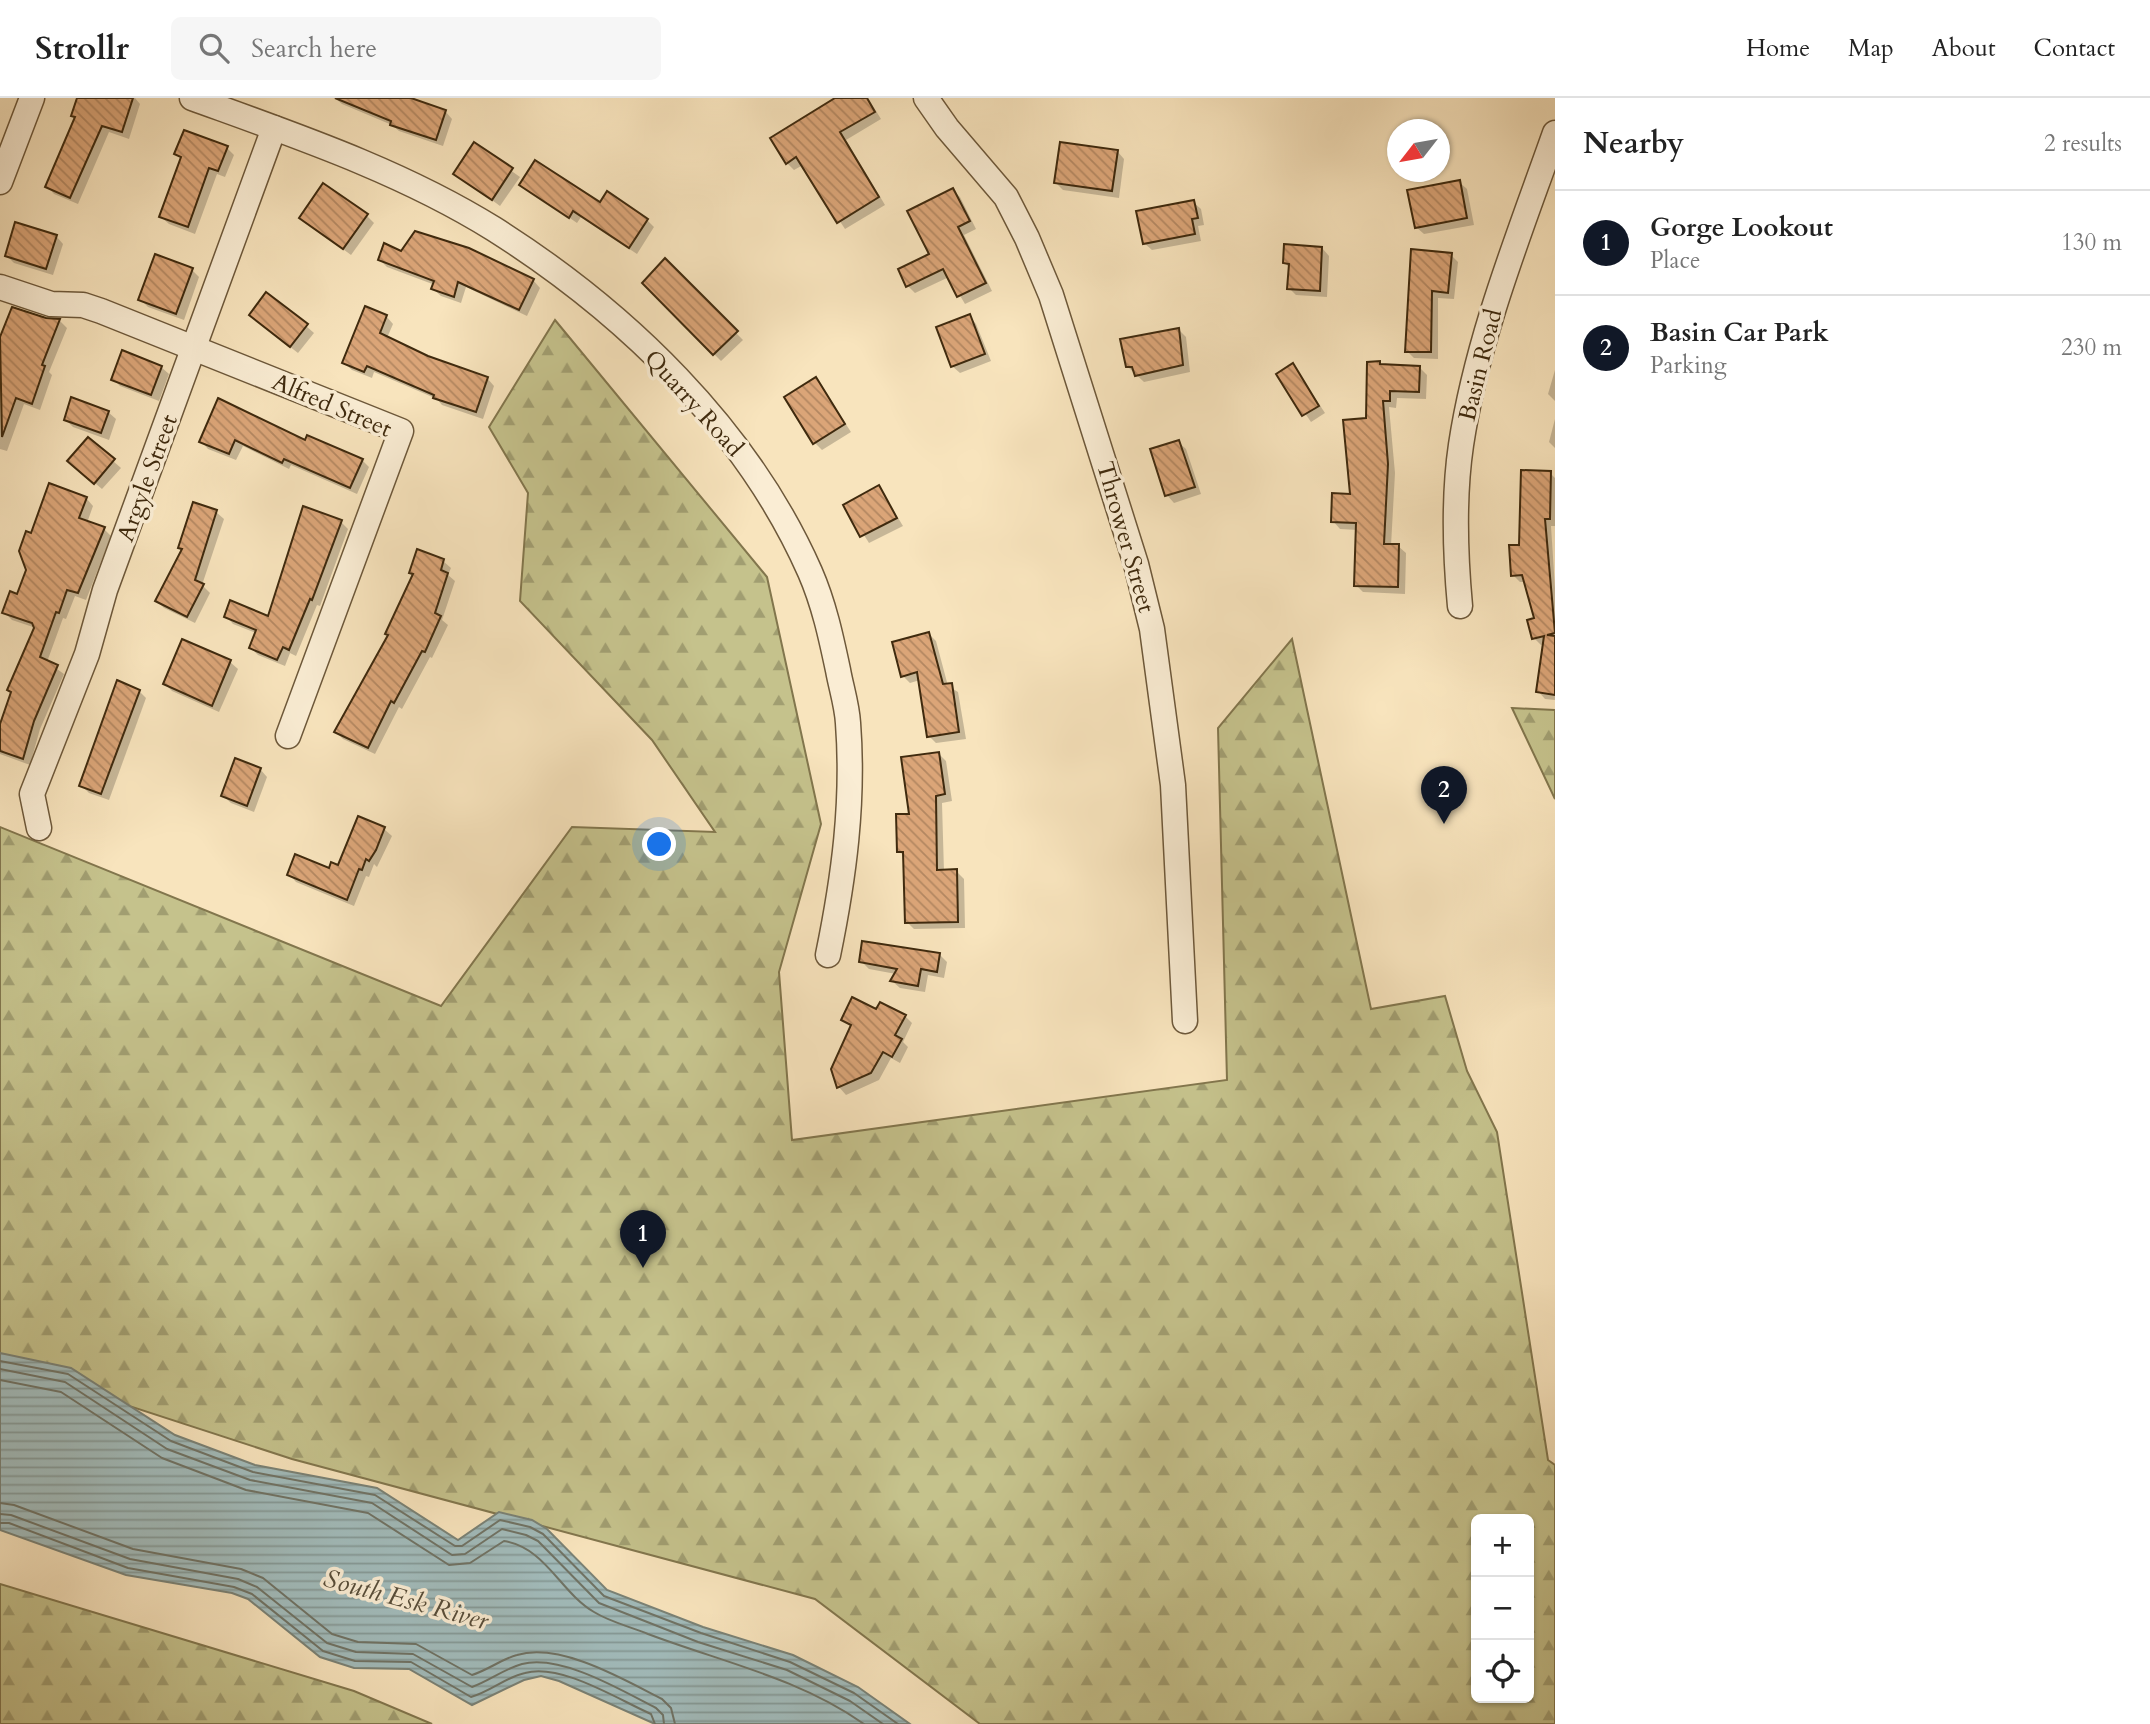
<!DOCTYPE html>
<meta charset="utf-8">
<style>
:root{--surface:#fff;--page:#f6f6f6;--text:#222;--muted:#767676;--line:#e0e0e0;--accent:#111827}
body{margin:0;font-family:Cardo,serif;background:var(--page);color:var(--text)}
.controls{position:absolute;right:21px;bottom:21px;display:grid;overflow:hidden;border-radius:10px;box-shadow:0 2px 5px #0004}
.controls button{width:63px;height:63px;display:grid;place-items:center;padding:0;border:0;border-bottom:2px solid var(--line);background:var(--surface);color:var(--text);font:35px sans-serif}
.compass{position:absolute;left:1387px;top:21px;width:63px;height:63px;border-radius:50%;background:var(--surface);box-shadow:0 2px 5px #0004;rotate:239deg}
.you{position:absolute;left:660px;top:747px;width:24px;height:24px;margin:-18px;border:5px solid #fff;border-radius:50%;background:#1a73e8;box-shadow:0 0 0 10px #1a73e833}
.badge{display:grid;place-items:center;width:46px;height:46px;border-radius:50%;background:var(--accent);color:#fff;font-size:23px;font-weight:700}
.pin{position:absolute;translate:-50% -58px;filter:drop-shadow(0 2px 4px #0008)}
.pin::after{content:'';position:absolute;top:37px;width:24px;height:21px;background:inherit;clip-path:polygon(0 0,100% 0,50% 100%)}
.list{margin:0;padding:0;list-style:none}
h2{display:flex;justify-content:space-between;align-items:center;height:91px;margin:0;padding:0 28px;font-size:30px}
h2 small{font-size:23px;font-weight:400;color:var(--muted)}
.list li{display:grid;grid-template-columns:46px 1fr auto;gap:21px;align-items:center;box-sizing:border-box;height:105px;padding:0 28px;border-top:2px solid var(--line)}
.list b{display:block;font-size:26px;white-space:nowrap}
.list p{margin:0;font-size:23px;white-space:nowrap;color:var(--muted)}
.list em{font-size:23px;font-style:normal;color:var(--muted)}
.icon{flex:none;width:38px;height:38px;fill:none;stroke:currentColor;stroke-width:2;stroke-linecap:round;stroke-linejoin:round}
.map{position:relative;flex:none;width:1555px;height:1626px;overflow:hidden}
header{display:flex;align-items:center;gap:42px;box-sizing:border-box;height:98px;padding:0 35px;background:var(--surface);border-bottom:2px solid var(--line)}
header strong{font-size:33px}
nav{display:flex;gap:38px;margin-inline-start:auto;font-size:24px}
.search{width:490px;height:63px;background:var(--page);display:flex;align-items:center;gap:18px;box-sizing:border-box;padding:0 24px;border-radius:10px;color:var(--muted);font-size:26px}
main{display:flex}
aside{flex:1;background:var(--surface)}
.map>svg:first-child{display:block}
</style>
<header>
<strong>Strollr</strong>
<div class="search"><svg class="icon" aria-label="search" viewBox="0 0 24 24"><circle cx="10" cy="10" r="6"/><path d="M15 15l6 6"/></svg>Search here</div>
<nav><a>Home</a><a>Map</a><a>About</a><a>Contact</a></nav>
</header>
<main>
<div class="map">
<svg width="1555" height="1626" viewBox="0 0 1555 1626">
<defs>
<pattern id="forest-firs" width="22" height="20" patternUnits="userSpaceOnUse" patternTransform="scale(1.75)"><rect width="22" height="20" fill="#c5c28c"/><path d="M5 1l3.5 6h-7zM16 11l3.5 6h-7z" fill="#a19e71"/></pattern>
<pattern id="water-rules" width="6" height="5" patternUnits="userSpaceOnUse" patternTransform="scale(1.75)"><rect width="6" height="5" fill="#a2bcbc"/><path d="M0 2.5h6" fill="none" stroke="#859997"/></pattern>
<pattern id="building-back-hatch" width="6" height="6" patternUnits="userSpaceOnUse" patternTransform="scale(1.75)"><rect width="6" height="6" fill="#dba578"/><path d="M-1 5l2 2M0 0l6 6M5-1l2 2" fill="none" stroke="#b38761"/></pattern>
</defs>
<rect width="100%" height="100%" fill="#f8e4bd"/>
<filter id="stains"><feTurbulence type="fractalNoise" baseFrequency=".00286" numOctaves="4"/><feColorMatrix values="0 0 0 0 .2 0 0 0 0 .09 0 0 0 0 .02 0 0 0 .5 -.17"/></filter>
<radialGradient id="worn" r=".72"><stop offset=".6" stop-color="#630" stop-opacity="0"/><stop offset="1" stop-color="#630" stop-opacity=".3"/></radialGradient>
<g fill="url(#forest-firs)" stroke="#82764d" stroke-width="2" fill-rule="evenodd">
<path d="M555 222 767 479 821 726 779 874 792 1042 1227 982 1218 630 1292 541 1371 911 1445 898 1467 973 1497 1034 1548 1362 1555 1367V1626H980L815 1501 292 1361 0 1266V729L441 908 572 729 715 734 652 642 520 503 528 395 489 329ZM1476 1421H1529V1600H1476Z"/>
<polygon points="1512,610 1555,612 1555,701"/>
<polygon points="0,1486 354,1593 432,1626 0,1626"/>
</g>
<polygon fill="url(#water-rules)" stroke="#7a8276" stroke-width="2" points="0,1255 71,1270 175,1337 255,1367 377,1390 458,1442 499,1414 532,1422 547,1431 607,1492 703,1529 793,1557 858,1589 910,1626 655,1626 559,1583 541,1578 524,1582 472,1607 409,1571 354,1570 320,1559 248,1501 232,1495 126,1477 0,1432"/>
<g fill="#0003">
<polygon points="79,0 135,0 140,6 129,41 109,34 78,106 54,96 47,88 76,21 73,18"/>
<polygon points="335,0 400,0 445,13 452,21 443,48 399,33 392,27 342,6"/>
<polygon points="840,0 868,0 881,21 846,42 885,107 845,131 803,67 794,72 787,65"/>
<polygon points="474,46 520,79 500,108 458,77"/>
<polygon points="227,50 234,57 225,79 217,76 195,136 169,126 161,119 182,62 177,56"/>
<polygon points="1117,53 1124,61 1119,100 1063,92 1056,85"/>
<polygon points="1459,84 1467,91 1474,127 1424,136 1416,129"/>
<polygon points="522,87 600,107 647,122 654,129 637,156 581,119 577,125"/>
<polygon points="953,92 960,99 976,131 964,137 992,193 965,206 949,179 915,195 908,188 931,156"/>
<polygon points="1193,104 1201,111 1204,127 1198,128 1201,143 1152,152 1144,145"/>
<polygon points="367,118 374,125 351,157 301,120"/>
<polygon points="56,138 63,146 53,177 14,165 7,158"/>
<polygon points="1322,150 1329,158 1327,199 1296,197 1289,190 1290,170 1285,165"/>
<polygon points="1413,153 1451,157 1458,164 1454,201 1438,200 1438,261 1414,260 1407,253"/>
<polygon points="402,156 533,182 540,190 527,218 466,189 461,205 441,198 433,191 435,187 387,169 380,162"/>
<polygon points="665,163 743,242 721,263 644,185"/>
<polygon points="192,172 199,179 184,222 148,209 140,201"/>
<polygon points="14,211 60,223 67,230 49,274 52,277 40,312 24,306 7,353 0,351 0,252"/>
<polygon points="386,218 393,226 387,240 428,260 487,280 494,288 483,321 442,307 437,301 374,274 372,280 352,272 344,265"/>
<polygon points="969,218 976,226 991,263 960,275 952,268"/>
<polygon points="258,224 306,228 314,235 298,255"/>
<polygon points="1179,232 1186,239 1190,274 1144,284 1128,269"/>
<polygon points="1369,266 1419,269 1427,277 1426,301 1397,300 1396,310 1389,309 1395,375 1391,448 1398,448 1406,455 1405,496 1363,494 1356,487 1358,432 1340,431 1333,423 1351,398 1368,322"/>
<polygon points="1293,267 1325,315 1311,324 1278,276"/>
<polygon points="161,269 169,276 159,303 120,288 113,281"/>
<polygon points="1555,272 1555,303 1548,296"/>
<polygon points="816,281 851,334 822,352 814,344"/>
<polygon points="219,303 306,344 362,362 369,369 357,396 291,367 289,371 243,348 236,362 208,351 201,343"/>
<polygon points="108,314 116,321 109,342 73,329 66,322"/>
<polygon points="1555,321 1555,350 1549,344"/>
<polygon points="1178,344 1186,351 1201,396 1174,405 1167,397 1152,352"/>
<polygon points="113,363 121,370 102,391 77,370"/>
<polygon points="1550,375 1555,380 1555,428 1551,428 1555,490 1555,602 1545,601 1538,593 1544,546 1541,547 1534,540 1536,521 1526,484 1520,484 1513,477 1521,449"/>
<polygon points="879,389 903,428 869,445 845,407"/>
<polygon points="86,400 93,408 87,425 104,431 111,438 86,502 75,498 66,521 63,520 47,564 64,576 40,631 30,667 0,656 0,631 12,595 9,592 36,530 12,522 4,514 18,498 28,472 32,437"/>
<polygon points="216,414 224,421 202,487 210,495 195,525 164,510 157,503 183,452 180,449"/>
<polygon points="341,424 348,431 320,508 317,507 296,558 290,555 285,568 258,557 251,550 256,535 233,526 226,518 269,520"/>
<polygon points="443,463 451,470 448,477 455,483 442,522 448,527 432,560 430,559 402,611 399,609 375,656 343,641 336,634 390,538 414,477 411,474"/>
<polygon points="929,536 936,543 948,588 958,594 966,641 936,645 929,638 920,582 910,585 903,578"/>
<polygon points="183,543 230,564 238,571 219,614 172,593 165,586"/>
<polygon points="139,593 146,600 109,702 89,695 81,687"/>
<polygon points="939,656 946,663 952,703 942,705 944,774 956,773 964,781 965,830 914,831 907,824 905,759 899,753"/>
<polygon points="260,671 267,679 254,714 231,705 223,698"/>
<polygon points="359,720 384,731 392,738 377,769 374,766 369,779 366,778 354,808 296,784 289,776 339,769"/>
<polygon points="940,857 947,864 944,880 928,877 925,894 900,890 892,883 896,876 869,871 862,864"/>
<polygon points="877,914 905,918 912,925 903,944 908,949 900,965 891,960 879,982 846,997 839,989 833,971 852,930 843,921"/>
</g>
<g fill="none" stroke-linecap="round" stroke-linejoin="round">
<g stroke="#707365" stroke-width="2">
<polyline points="0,1263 68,1276 171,1343 253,1374 375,1397 455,1448 462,1448 500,1422 530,1429 543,1436 604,1498 701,1535 790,1564 854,1595 898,1626"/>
<polyline points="0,1271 65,1284 167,1351 250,1382 372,1405 452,1457 465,1456 502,1431 526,1437 538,1443 599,1505 698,1544 787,1572 850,1603 883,1626"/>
<path d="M0 1282 61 1294 162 1360 246 1392 368 1415 449 1467 470 1465 504 1443C546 1450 560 1494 594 1514 610 1524 631 1529 648 1536 722 1564 799 1580 864 1626"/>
<path d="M0 1405 14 1407 133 1451 241 1471 263 1480 332 1536 358 1544 416 1546 472 1577C488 1572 502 1561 517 1557 560 1544 623 1581 662 1601L671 1610 675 1626"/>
<path d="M0 1416 11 1417 130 1461 238 1481 257 1489 327 1545 356 1554 413 1556 472 1589C489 1583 504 1571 522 1566 561 1556 621 1592 656 1610L663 1617 664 1626"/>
<path d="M0 1425H9L128 1470 234 1489 252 1496 323 1553 355 1563 411 1564 471 1599C490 1594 506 1579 525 1575 561 1565 617 1601 651 1616L655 1626"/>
</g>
</g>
<g fill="url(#building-back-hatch)" stroke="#3f2a0e" stroke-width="2">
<polygon points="77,0 133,0 122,34 102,28 70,100 45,89 75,19 71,18"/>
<polygon points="335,0 411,0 446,12 436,42 390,27 391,23"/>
<polygon points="835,0 867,0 875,14 840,34 879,99 837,125 796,59 786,66 770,40"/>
<polygon points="184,32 228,48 218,73 209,70 188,129 159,119 181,59 174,56"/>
<polygon points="474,44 513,70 492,102 453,76"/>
<polygon points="1060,44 1118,52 1112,93 1054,85"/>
<polygon points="535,62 600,104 607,93 648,121 629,150 573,113 569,120 519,87"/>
<polygon points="1460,82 1467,120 1415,130 1407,92"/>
<polygon points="323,85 368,116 343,151 299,120"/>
<polygon points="953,90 970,123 958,129 986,185 957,199 943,171 906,189 898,171 929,156 907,113"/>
<polygon points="1194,102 1198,120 1192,121 1195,136 1143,146 1136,113"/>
<polygon points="15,124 57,137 46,171 5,158"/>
<polygon points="415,133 469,150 534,181 519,212 458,184 454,199 431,191 434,183 378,162 384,145 401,153"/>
<polygon points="1284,146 1322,149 1320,193 1287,191 1289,166 1283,165"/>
<polygon points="1411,151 1452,155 1448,195 1432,193 1431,254 1405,254"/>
<polygon points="155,156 193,170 176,216 138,202"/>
<polygon points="665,160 738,233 713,257 642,185"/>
<polygon points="266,194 308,226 290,249 249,217"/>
<polygon points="365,208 387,217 380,235 428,258 488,279 476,314 433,300 434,297 367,268 364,274 342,265"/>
<polygon points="12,209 46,220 60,221 42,267 45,268 32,306 16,300 2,339 0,239"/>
<polygon points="970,216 985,256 951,269 936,229"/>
<polygon points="1179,230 1183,267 1135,278 1132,269 1126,269 1120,241"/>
<polygon points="122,252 162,268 151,297 111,282"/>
<polygon points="1380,263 1380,266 1420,268 1419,294 1390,293 1390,303 1383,303 1388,366 1384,446 1399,446 1398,489 1354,488 1356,425 1331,424 1332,395 1350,396 1343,322 1366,320 1367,264"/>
<polygon points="1293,265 1319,308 1302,318 1276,276"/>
<polygon points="816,279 845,326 813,346 784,299"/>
<polygon points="71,299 109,313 101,335 64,322"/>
<polygon points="218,300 305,342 307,337 363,361 350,390 284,361 282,365 235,342 229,356 199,344"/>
<polygon points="88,339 115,361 94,386 67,363"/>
<polygon points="1179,342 1195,389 1165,398 1150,351"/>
<polygon points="1521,372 1551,373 1550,421 1545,421 1555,535 1547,537 1555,538 1555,597 1536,594 1544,538 1532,541 1527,522 1534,520 1522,477 1511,478 1509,447 1519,447"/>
<polygon points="49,385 87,399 79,420 105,429 78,495 67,492 59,515 56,514 40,559 58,567 34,623 23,661 0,653 0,626 11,594 7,592 34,530 32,525 2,515 10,493 17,496 26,472 19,453 26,433 31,435"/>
<polygon points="879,387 897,420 860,439 843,407"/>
<polygon points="193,404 217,412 195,482 204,486 187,519 155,503 182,451 178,450"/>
<polygon points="303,408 342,422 312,502 310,501 289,552 283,549 277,562 249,550 256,532 224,519 230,502 268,518"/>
<polygon points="417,451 444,461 441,472 448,475 435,515 441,518 425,554 422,553 394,605 391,603 368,650 334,634 388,537 385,536 413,476 409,475"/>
<polygon points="929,534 943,586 952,585 959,634 927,639 917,574 901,579 892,544"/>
<polygon points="182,541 231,562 212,608 163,586"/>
<polygon points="117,582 140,592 101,696 79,688"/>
<polygon points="939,654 945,696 936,698 937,772 957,771 958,824 905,825 903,754 897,754 896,716 909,716 901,659"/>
<polygon points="235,660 261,670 247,708 221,698"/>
<polygon points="358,718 385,729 376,752 369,763 366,761 362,772 359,771 347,802 287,777 295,756 329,770 331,764 338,767"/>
<polygon points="862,843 940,855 937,874 921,871 918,888 890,883 897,871 859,864"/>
<polygon points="852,899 876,911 880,904 906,917 895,937 902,941 892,959 883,954 871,975 837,990 831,971 851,927 841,922"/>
</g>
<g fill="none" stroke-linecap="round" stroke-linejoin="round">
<g stroke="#6d583a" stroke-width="27">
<g id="minor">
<path d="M192 0C294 37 401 73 494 131 625 214 747 331 810 474 824 506 831 539 838 572 841 589 847 607 848 625 854 704 844 779 828 857"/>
<polyline points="926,0 947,30 1006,99 1027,140 1051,197 1136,466 1152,531 1173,687 1185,923"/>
<polyline points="0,84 32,0"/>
<polyline points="0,189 51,206 83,207 101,213 401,333 288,638"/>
<path d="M1460 508C1455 454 1453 401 1461 347 1477 240 1519 137 1555 35"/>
<polyline points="39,730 32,696 87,556 105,492 274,30"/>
</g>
</g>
<use href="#minor" stroke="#faedd4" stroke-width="24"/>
</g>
<g text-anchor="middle" stroke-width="7" stroke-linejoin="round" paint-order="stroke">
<g font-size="24" fill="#3f2a0e" stroke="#faedd4">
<text transform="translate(1480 267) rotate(-76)" y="8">Basin Road</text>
<text transform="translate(694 305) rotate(48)" y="8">Quarry Road</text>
<text transform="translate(332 307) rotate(23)" y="8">Alfred Street</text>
<text transform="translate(147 380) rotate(-70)" y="8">Argyle Street</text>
<text transform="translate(1126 439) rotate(74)" y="8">Thrower Street</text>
</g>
<g font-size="26" font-style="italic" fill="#584e3a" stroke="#faedd4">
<text transform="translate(406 1501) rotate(15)" y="9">South Esk River</text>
</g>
</g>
<rect width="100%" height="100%" filter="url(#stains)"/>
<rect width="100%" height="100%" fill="url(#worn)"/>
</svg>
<div class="controls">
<button>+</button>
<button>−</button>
<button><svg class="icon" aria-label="locate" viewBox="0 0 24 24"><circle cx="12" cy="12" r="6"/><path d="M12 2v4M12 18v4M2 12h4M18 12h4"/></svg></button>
</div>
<svg class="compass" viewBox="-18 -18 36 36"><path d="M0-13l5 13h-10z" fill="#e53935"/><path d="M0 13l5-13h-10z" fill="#767676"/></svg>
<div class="you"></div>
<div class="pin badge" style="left:643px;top:1170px">1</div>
<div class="pin badge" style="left:1444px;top:726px">2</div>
</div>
<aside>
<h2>Nearby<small>2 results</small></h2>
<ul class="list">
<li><span class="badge">1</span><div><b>Gorge Lookout</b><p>Place</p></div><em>130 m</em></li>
<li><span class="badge">2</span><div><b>Basin Car Park</b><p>Parking</p></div><em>230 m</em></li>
</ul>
</aside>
</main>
